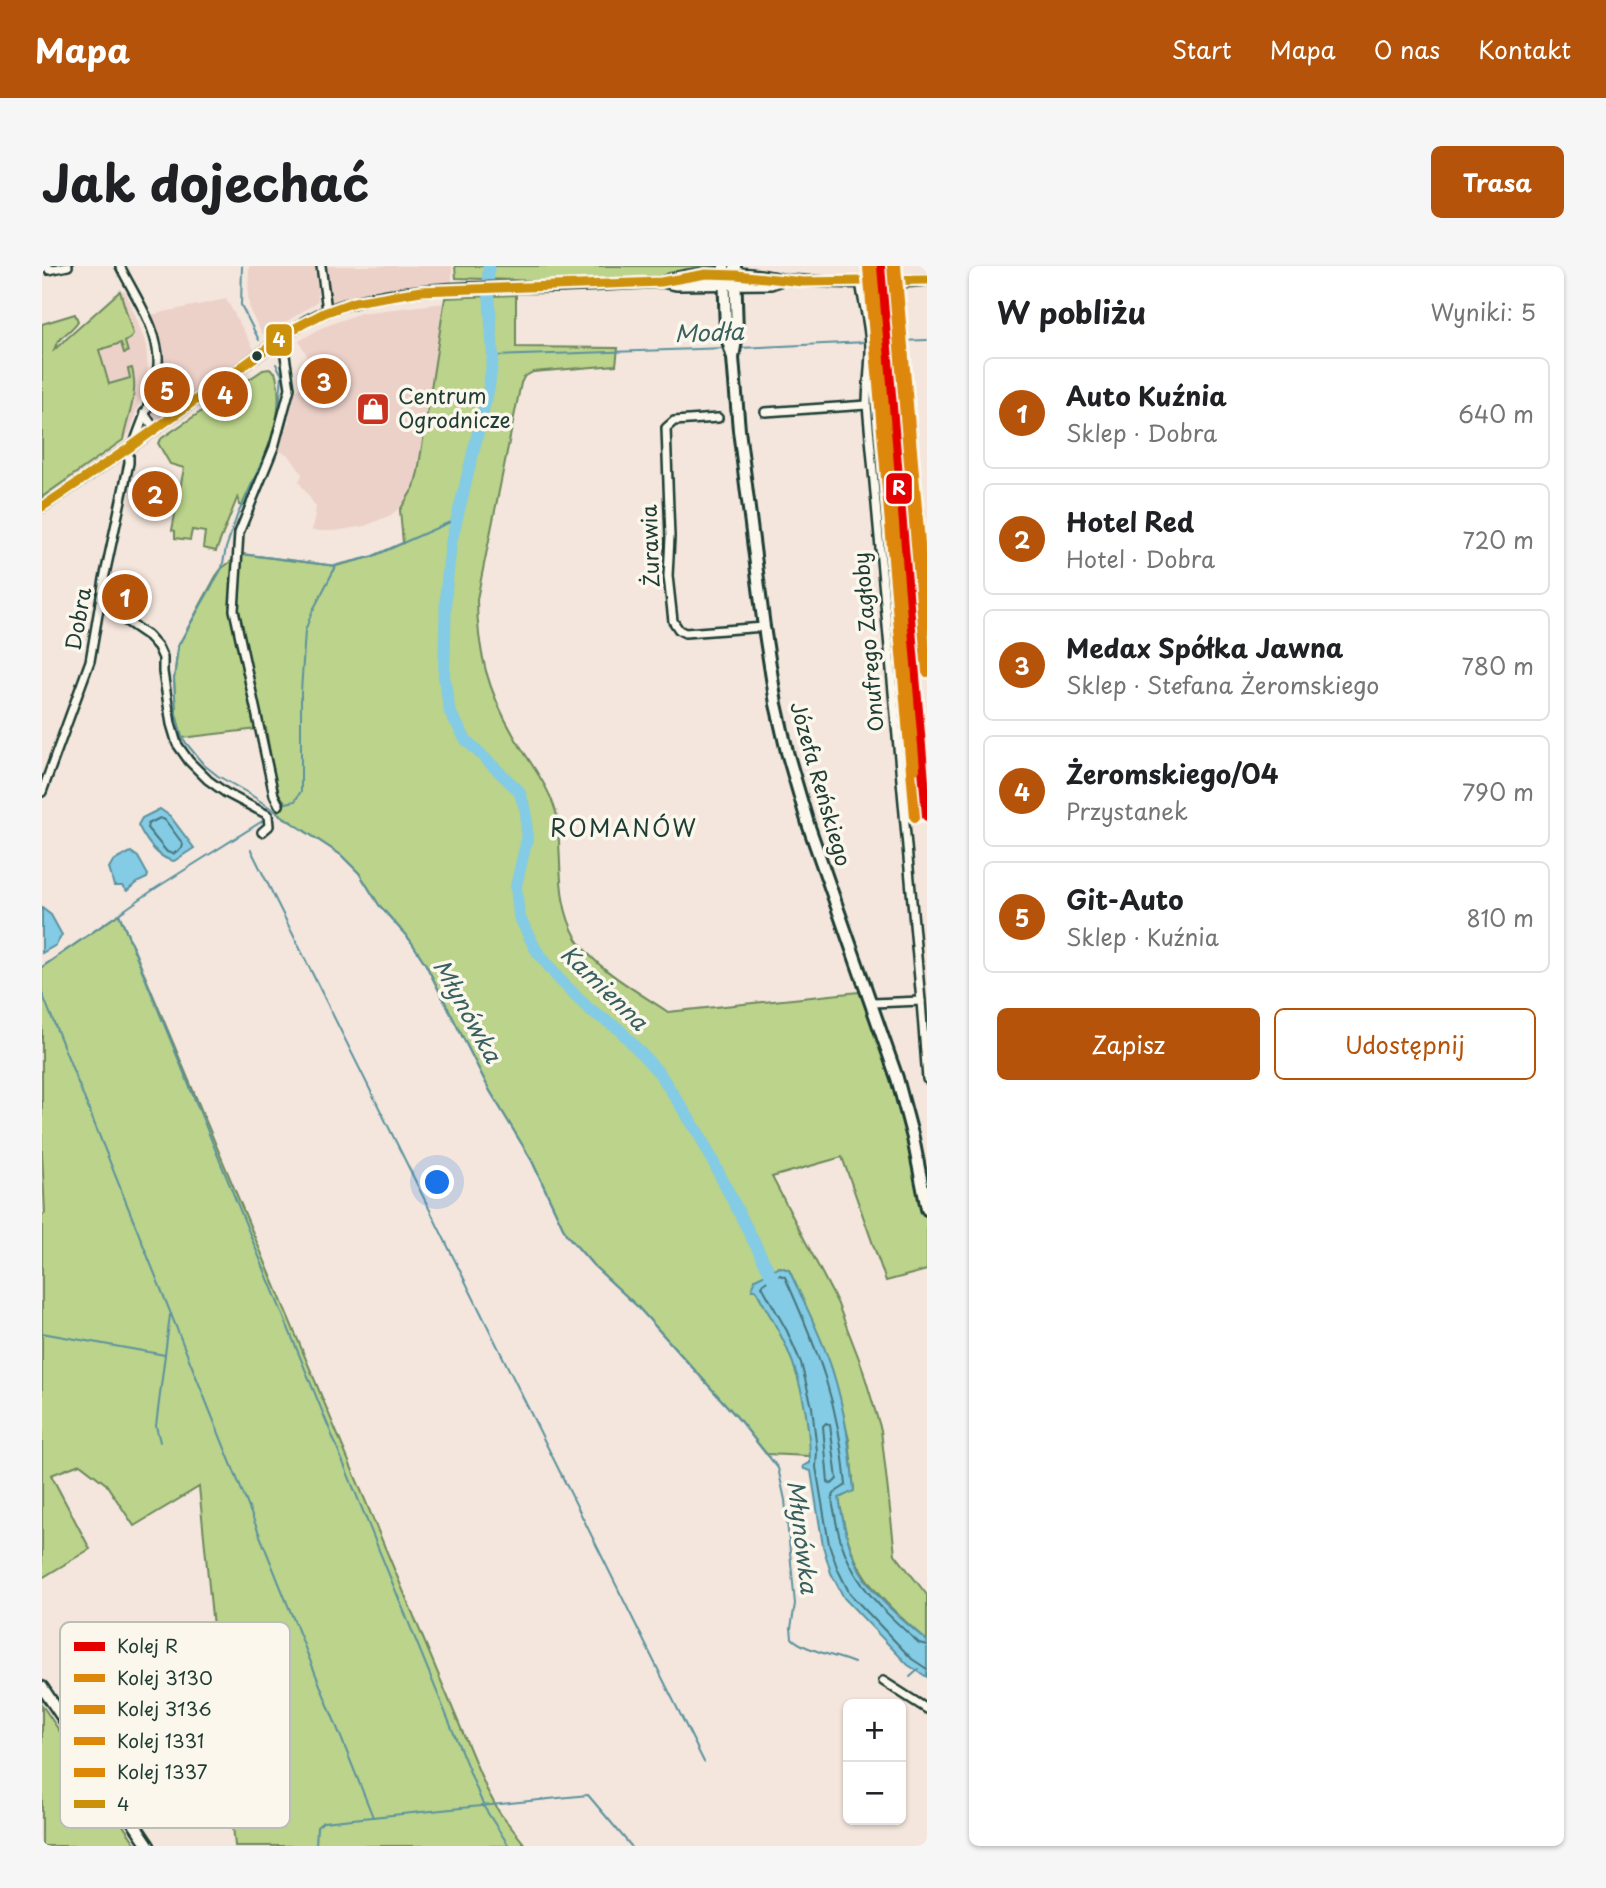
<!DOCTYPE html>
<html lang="pl">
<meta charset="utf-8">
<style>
:root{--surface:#fff;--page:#f6f6f6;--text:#202124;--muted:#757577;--line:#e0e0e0;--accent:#b45309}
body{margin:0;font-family:"Playpen Sans",sans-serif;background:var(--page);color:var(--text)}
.controls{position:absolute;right:21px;bottom:21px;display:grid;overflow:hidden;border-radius:10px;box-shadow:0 2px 5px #0004}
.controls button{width:63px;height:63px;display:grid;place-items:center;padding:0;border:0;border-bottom:2px solid var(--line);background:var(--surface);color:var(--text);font:35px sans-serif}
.you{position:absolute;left:396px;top:917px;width:24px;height:24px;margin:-18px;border:5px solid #fff;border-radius:50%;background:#1a73e8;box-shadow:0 0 0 10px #1a73e833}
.badge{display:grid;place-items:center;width:46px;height:46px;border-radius:50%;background:var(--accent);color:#fff;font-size:23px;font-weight:700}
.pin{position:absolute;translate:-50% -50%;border:4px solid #fff;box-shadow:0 2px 7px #0006}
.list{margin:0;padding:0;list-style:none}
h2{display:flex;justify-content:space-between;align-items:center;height:91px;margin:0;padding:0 28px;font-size:30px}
h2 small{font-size:23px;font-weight:400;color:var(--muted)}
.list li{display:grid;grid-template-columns:46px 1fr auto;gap:21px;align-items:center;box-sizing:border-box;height:112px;margin:0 14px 14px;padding:0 14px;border:2px solid var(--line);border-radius:10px}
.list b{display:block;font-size:26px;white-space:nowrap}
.list p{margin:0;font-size:23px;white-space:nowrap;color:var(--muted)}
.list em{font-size:23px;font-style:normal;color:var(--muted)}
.actions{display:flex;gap:14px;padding:21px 28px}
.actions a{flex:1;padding:16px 0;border:2px solid var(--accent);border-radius:10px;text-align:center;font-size:24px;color:var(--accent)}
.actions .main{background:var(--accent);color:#fff}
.map{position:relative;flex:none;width:885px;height:1580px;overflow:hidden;border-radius:10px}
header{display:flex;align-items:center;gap:42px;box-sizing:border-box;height:98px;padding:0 35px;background:var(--accent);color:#fff}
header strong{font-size:33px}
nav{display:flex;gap:38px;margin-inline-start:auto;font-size:24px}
.intro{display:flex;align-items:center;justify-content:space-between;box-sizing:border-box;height:168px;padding:0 42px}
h1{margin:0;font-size:49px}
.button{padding:18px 32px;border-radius:10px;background:var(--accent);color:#fff;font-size:24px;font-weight:700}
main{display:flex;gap:42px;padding:0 42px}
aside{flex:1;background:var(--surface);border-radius:10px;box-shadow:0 2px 5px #0004}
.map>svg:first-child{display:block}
</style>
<header>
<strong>Mapa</strong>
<nav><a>Start</a><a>Mapa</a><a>O nas</a><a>Kontakt</a></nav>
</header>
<div class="intro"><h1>Jak dojechać</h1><a class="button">Trasa</a></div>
<main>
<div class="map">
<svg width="885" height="1580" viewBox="0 0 885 1580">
<rect width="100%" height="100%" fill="#f4e6dc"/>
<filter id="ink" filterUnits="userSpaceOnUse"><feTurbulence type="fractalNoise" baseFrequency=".0143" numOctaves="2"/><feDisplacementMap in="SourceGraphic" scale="14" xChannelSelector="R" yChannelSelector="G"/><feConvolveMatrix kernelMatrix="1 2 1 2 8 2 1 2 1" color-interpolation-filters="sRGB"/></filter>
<g filter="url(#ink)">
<g fill="#ecd1c9">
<polygon points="207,0 273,0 276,31 275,36 235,62 220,68 208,45 206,32"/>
<polygon points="279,0 410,0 410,23 365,27 285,44"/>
<polygon points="78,25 83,25 104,78 106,106 88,166 81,174 53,193 0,81 10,86"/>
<polygon points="184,33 216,90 113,160 102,147 116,97 103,50"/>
<polygon points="402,37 376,206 372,221 364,236 349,249 323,260 293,265 270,265 274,241 257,216 260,208 247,189 235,184 247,157 249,122 255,124 277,111 257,75 279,62 318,47"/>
</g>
<g fill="#bbd38a" stroke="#6d885f" stroke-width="2">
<polygon points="413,0 682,0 682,8 526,16 414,12"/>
<path d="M78 25 91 68 89 72 83 76 86 86 82 87 79 77 57 84 67 118 88 112 86 103 90 102C97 128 86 148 81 174L0 231V58L33 48 36 55C29 67 16 70 12 84Z"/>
<path d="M474 29V81L576 82 574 99 491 106 482 111 479 117 435 333C435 385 446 425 472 470 488 498 509 521 516 554 517 561 516 568 517 575 519 611 517 641 535 673 552 702 598 727 626 746L817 726 831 737 885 943V1004L844 1015 800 891 730 911 795 1036 819 1098 839 1164 853 1288 885 1329V1375C831 1326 808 1307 797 1232L812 1224 807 1174 789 1101 747 1004 738 1001 726 1004 766 1081 788 1191 724 1188 694 1150 596 1041 551 999 524 968 490 895 448 825 383 697 368 674 337 639 317 607 299 589 235 547 236 543 244 537 234 524 224 462 140 472 134 448 132 413 136 380 174 310 180 302 199 288 294 300 329 291 361 277 358 244 372 221 376 206 403 32Z"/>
<path d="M227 103 233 106C247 153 217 198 203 241L197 239 196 230 174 285 161 282 163 266 150 264 148 274 133 272V265L130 264 142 202 128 198 116 177 120 172 221 104Z"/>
<polygon points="77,648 444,1522 457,1546 484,1580 193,1580 157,1221 92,1260 64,1218 38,1198 9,1209 48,1283 0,1312 0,950 3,947 0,888 0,701"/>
<polygon points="0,1439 95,1580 0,1580"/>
</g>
<g fill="#84cbe5" stroke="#5c929e" stroke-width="2">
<path d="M118 543 128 550 152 582 132 595C116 593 103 573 96 559L100 552Z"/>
<polygon points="89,586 96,591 106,609 105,612 94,617 85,625 80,620 72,620 67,602 71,595"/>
<polygon points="0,642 9,649 20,669 14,679 0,687"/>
<path d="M738 1001 747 1004C762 1036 779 1069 790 1103 803 1143 808 1183 812 1225L797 1232C801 1255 805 1276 814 1297 827 1328 860 1353 885 1375V1411L866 1399 802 1332 789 1307 781 1280 769 1205 762 1203 761 1200 768 1197C768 1153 758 1105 737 1066 730 1052 721 1038 714 1024H710L713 1013Z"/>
</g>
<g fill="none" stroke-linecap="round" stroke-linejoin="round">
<g stroke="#47767b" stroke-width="2">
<polygon points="118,552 123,554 141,578 140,582 131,588 125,586 105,562 106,558"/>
<polygon points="784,1157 788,1159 795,1213 790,1218 786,1216 781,1160"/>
<path d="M885 1379 877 1377C834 1338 802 1310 793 1249 792 1243 788 1234 792 1228 795 1224 801 1222 804 1219 797 1138 776 1084 743 1011L738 1009 722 1017 720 1020 745 1065 759 1097 770 1141 775 1185 774 1201 787 1278 796 1304 808 1328 870 1393 885 1403"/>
</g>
<g stroke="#5c929e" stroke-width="2">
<polyline points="200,0 199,39 217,74"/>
<polyline points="830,76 885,74"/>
<polyline points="697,82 825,76"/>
<polyline points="451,90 685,82"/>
<polyline points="234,98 240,109 236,152"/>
<path d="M230 174 195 250 184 282 180 302 136 380 132 413 134 448 140 472 162 499 176 510 206 527 299 589 317 607 337 639 368 674 383 697 448 825 490 895 524 968 551 999 596 1041 694 1150 736 1202 743 1234 753 1338 749 1362 750 1372C761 1384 796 1390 812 1397"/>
<polyline points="200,288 294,300 270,346 263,365 259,426 259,525 253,535 244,537"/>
<polyline points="295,299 329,291 415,253"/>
<polyline points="209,584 662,1496"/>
<polyline points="77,648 442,1541 467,1580"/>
<polyline points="0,701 114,622 222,554"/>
<polyline points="0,727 331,1551"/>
<polyline points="0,1067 123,1089"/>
<polyline points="118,1176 114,1160 128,1049"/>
<polyline points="868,1411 877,1403"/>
<polyline points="274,1580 275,1561 281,1556 546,1529 589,1580"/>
</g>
<polyline stroke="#84cbe5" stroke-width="12" points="447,0 446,11 451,90 447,121 409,277 404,324 402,411 408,446 424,474 477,525 484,545 485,573 474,620 477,650 494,684 516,712 549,745 577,763 618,808 657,868 735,1021"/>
<g stroke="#1f3d34" stroke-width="12">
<g id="minor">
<polyline points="5,0 7,4 26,0"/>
<path d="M78 0C92 29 119 66 116 100 114 127 100 153 92 178"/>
<polyline points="279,0 285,44"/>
<path d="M818 15C821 38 828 60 828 82 828 101 825 120 825 139L879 735"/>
<polyline points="236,74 242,83 248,122 232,181 197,267 192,344 232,529 237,539"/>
<polyline points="723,146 825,139"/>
<polyline points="102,147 110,159 119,159"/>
<polyline points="676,152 632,155 624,162 628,271 626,310 631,355 637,364 643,367 722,361"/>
<polyline points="58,337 106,370 116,381 121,392 121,406 129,458 135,478 147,495 166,514 184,527 226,549 227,560 220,566"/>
<polyline points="0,526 48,395 62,313 87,197 87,182"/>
<polyline points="831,737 879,735 885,813"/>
<polyline points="841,1415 885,1443"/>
</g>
</g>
<g stroke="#1f3d34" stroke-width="14">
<g id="tertiary">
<path d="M622 15C650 5 700 5 729 11 735 12 739 14 745 14 791 17 839 18 885 14"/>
<path d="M0 241 87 182 255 61C321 17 434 22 511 21 547 20 583 18 619 16L634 19 729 18 740 14"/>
</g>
</g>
<g stroke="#1f3d34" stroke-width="15">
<polyline id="secondary" points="0,1421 107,1580"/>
</g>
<g stroke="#1f3d34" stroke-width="16">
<g id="primary">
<polyline points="682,0 684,68 690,89"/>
<polyline points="693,0 695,68 691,92 697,164 722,361 734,438 745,486 766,558 855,812 871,872 885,943"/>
</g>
</g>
<use href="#minor" stroke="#fbf7ec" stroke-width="7"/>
<use href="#tertiary" stroke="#fbf7ec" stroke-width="9"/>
<use href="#secondary" stroke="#fbf7ec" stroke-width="10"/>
<use href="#primary" stroke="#fbf7ec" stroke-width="10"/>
<g stroke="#fbf7ec" stroke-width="14">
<polyline id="bus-1" points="0,241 87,182 255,61 282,47 312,36 379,25 619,16 664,8 695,9 761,16 885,14"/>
</g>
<use href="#bus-1" stroke="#cc910a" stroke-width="9"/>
<g stroke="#fbf7ec" stroke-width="16">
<polyline id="rail-1" points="838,0 885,550"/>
</g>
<g stroke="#fbf7ec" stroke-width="16">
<polyline id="rail-2" points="826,1 873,551"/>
</g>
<g stroke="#fbf7ec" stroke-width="16">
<polyline id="rail-3" points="850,0 885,406"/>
</g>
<g stroke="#fbf7ec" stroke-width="16">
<polyline id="rail-4" points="830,1 873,503"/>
</g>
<g stroke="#fbf7ec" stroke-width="16">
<polyline id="rail-5" points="854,0 885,358"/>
</g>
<use href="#rail-1" stroke="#e50000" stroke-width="10"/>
<use href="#rail-2" stroke="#dd8808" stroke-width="10"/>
<use href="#rail-3" stroke="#dd8808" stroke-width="10"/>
<use href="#rail-4" stroke="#dd8808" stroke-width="10"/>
<use href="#rail-5" stroke="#dd8808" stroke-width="10"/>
</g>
</g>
<defs>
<g id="shop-square" transform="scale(1.75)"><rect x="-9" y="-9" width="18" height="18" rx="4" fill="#c8321e" stroke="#fbf7ec"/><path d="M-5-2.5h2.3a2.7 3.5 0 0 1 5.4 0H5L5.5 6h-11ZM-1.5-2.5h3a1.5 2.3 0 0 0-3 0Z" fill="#fff"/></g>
</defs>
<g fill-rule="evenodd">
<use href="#shop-square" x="331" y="143"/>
</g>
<circle fill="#1f3d34" stroke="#fbf7ec" stroke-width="2.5" cx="215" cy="90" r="6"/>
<g text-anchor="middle" stroke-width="7" stroke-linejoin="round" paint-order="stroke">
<g font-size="21" fill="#1f3d34" stroke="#fbf7ec" text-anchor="start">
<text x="356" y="138">Centrum<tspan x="356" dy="24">Ogrodnicze</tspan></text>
</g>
<g font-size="21" fill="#1f3d34" stroke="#fbf7ec">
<text transform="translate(609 280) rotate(-92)" y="7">Żurawia</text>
<text transform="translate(37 353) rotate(-80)" y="7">Dobra</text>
<text transform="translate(827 376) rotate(-95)" y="7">Onufrego Zagłoby</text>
<text transform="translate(778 518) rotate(74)" y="7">Józefa Reńskiego</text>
</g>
<g font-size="23" font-style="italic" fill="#386060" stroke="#fbf7ec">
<text transform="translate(667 67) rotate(-2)" y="8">Modła</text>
<text transform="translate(562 722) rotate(44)" y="8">Kamienna</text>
<text transform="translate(425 745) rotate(61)" y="8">Młynówka</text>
<text transform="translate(760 1271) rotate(83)" y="8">Młynówka</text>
</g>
<g font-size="23" letter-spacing="2" fill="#1f3d34" stroke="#fbf7ec">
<text x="582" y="571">ROMANÓW</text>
</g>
</g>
<rect x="18" y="1356" width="230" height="206" rx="10" fill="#fbf7ec" stroke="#b9bfb5" stroke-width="2"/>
<rect x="32" y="1376" width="31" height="9" fill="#e50000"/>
<rect x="32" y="1408" width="31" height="8" fill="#dd8808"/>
<rect x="32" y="1439" width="31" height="9" fill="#dd8808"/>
<rect x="32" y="1471" width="31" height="8" fill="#dd8808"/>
<rect x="32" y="1502" width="31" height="9" fill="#dd8808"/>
<rect x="32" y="1534" width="31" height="8" fill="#cc910a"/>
<g font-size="19" fill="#1f3d34">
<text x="75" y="1387">Kolej R</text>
<text x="75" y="1419">Kolej 3130</text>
<text x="75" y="1450">Kolej 3136</text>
<text x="75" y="1482">Kolej 1331</text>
<text x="75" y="1513">Kolej 1337</text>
<text x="75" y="1545">4</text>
</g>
<g stroke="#fbf7ec" stroke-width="2.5">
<rect x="223" y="57" width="28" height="34" rx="7" fill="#cc910a"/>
<rect x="843" y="206" width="28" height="33" rx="7" fill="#e50000"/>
</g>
<g font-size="19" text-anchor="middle" font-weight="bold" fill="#fff">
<text x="237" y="81">4</text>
<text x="857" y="229">R</text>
</g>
</svg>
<div class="controls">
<button>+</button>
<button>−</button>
</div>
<div class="you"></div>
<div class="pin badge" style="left:83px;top:331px">1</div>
<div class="pin badge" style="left:113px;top:228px">2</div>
<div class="pin badge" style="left:282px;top:115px">3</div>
<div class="pin badge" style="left:183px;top:128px">4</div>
<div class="pin badge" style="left:125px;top:124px">5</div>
</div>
<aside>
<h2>W pobliżu<small>Wyniki: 5</small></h2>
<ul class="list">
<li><span class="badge">1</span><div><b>Auto Kuźnia</b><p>Sklep · Dobra</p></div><em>640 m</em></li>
<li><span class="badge">2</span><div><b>Hotel Red</b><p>Hotel · Dobra</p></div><em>720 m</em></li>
<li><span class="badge">3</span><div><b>Medax Spółka Jawna</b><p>Sklep · Stefana Żeromskiego</p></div><em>780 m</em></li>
<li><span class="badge">4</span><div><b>Żeromskiego/04</b><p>Przystanek</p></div><em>790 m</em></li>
<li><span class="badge">5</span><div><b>Git-Auto</b><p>Sklep · Kuźnia</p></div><em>810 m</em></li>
</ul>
<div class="actions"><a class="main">Zapisz</a><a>Udostępnij</a></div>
</aside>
</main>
